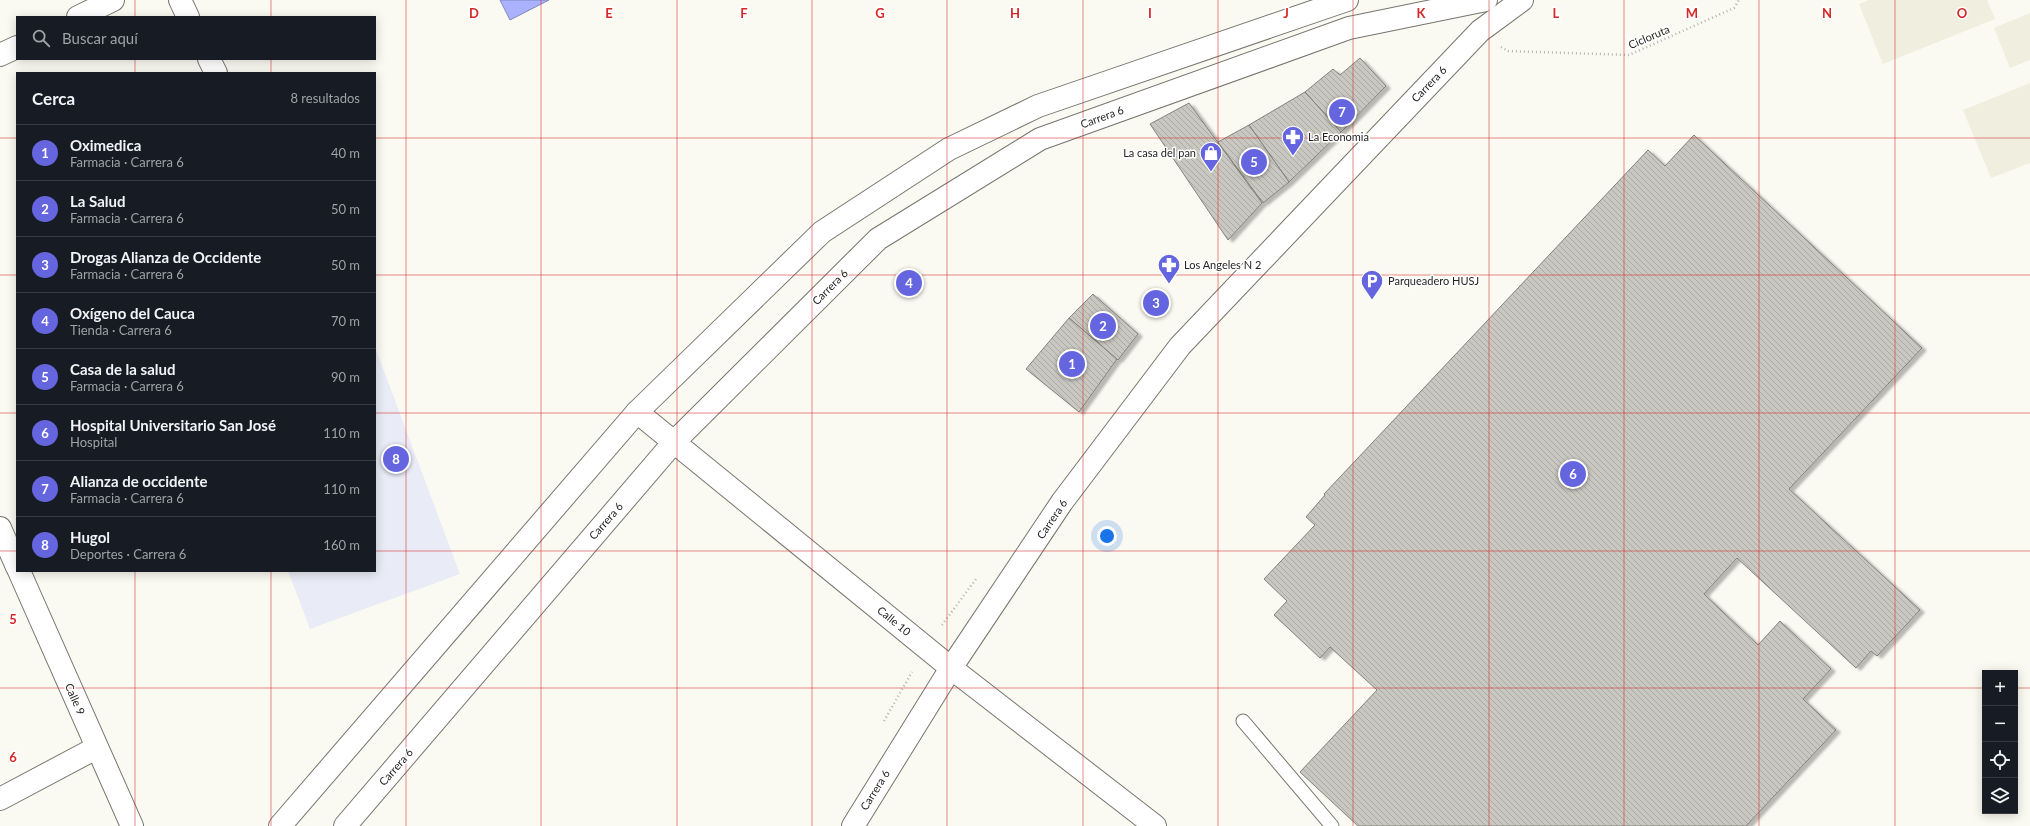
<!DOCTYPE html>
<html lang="es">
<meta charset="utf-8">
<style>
:root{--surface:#171b24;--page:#20242c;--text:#f1f3f6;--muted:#9ea1a6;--line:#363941;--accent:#6566df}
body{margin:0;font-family:Lato,sans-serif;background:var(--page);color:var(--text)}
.controls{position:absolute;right:12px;bottom:12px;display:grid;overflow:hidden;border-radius:0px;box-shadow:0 2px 10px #0003}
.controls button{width:36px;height:36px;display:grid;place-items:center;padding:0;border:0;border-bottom:1px solid var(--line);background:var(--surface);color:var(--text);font:20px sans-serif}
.you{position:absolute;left:1107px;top:536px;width:14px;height:14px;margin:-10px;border:3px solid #fff;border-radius:50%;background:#1a73e8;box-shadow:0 0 0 6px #1a73e833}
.badge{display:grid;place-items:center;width:26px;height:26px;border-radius:50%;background:var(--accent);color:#fff;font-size:13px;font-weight:700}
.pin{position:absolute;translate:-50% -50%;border:2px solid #fff;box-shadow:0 1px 4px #0006}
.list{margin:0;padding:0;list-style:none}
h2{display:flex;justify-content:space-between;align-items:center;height:52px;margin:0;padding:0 16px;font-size:17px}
h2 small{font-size:13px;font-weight:400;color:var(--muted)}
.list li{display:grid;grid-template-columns:26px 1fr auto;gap:12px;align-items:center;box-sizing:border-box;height:56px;padding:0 16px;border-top:1px solid var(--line)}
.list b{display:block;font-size:15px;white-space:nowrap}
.list p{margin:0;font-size:13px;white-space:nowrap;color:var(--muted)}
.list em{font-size:13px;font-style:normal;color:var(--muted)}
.icon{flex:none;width:22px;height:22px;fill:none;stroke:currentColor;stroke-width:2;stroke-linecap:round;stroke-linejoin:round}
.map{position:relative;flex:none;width:2030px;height:826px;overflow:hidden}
.search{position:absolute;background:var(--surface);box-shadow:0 2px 10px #0003;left:16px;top:16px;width:360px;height:44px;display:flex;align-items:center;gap:10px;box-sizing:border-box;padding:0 14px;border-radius:0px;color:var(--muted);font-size:15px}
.panel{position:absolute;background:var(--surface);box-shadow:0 2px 10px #0003;left:16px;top:72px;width:360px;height:500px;border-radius:0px}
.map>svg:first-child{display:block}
</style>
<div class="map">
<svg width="2030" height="826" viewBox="0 0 2030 826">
<defs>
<pattern id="building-back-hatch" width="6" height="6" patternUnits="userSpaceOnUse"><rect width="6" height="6" fill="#c8c7c0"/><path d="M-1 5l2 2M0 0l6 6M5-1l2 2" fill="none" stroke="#acaba5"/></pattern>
<filter id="shadow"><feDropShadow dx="4.5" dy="2.5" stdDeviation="1" flood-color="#0004"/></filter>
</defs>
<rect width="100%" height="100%" fill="#fbfaf2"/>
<g fill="#f0eedf">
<polygon points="1869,0 1987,0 1995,19 1883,64 1859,4"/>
<polygon points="2030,13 2030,60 2010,68 1994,28"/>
<polygon points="2030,83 2030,163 1991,178 1963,110"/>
</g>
<polygon fill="#e9ebf7" points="375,347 460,574 310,629 288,571 375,571"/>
<polygon fill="#aab2fd" stroke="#8287bb" points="500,0 549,0 510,20"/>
<g fill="url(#building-back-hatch)" stroke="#83827b" filter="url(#shadow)">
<polygon points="1360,58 1386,86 1341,132 1305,92 1333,69 1340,75"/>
<polygon points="1305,92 1341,132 1289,182 1249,125"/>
<polygon points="1189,103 1262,203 1228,240 1150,124"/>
<polygon points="1249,125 1289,182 1263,203 1218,142"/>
<polygon points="1694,135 1922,348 1789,489 1920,610 1877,656 1871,651 1856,668 1737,558 1704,594 1758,645 1780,621 1831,669 1803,699 1836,730 1746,826 1358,826 1300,772 1377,690 1330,647 1320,658 1274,615 1287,601 1264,579 1315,525 1306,517 1325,495 1324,494 1648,150 1665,166"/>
<polygon points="1093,294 1138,334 1118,360 1069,318"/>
<polygon points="1069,318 1117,359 1079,412 1026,369"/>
</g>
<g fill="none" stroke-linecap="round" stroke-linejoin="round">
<g stroke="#76756e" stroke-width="15">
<polyline id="lane" points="1243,721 1332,826"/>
</g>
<g stroke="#76756e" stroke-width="24">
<g id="street">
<polyline points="180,0 188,17"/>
<polyline points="78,17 113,0"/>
<polyline points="0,55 17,47"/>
<polyline points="209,59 216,73"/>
<polyline points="637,412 951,668 1155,826"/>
<polyline points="0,528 17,567"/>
<polyline points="19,571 132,826"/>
<polyline points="0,799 96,748"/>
<polyline points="853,826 951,668 1062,502 1180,346 1480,31 1522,0"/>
</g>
</g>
<g stroke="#76756e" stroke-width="24">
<g id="secondary">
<polyline points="280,826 637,412 822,232 949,149 1038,106 1347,0"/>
<polyline points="345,826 674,442 878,239 1040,139 1349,28 1486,0"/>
</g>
</g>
<g stroke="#b5b4ae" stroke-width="2.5" stroke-dasharray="1 3" stroke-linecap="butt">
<polyline points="1501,47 1508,51 1629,55 1734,8 1739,0"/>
<polyline points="942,625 976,579"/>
<polyline points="884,721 912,672"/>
</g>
<use href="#lane" stroke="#fff" stroke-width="13"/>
<use href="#street" stroke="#fff" stroke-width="22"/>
<use href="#secondary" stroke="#fff" stroke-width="22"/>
</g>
<path fill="none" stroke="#d62828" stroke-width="1" stroke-opacity="0.55" d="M135 0V17M271 0V17M406 0V826M541 0V826M677 0V826M812 0V826M947 0V826M1083 0V826M1218 0V826M1353 0V826M1489 0V826M1624 0V826M1759 0V826M1895 0V826M135 59V73M271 59V73M0 138H17M375 138H2030M0 275H17M375 275H2030M0 413H17M375 413H2030M0 551H17M375 551H2030M135 571V826M271 571V826M0 688H1985M2015 688H2030"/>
<defs>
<g id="pharmacy-pin" transform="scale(1.15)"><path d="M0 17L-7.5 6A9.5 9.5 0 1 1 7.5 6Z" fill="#6566df" stroke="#fff"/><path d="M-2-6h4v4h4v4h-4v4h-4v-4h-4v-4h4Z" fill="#fff"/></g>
<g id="shop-pin" transform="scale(1.15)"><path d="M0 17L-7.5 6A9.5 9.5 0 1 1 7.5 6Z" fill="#6566df" stroke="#fff"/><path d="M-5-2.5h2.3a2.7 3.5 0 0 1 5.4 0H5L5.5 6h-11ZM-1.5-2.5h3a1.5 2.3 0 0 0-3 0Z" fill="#fff"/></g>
<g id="parking-pin" transform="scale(1.15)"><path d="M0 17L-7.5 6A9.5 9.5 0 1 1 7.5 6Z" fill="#6566df" stroke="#fff"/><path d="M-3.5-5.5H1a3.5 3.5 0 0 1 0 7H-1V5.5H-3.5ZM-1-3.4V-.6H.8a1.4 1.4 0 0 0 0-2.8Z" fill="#fff"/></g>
</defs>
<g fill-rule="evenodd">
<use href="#pharmacy-pin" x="1293" y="137"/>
<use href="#shop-pin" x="1211" y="153"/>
<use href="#pharmacy-pin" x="1169" y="265"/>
<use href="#parking-pin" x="1372" y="281"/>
</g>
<g text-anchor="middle" stroke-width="3" stroke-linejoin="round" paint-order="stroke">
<g font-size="11" fill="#252422" stroke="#fff">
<text transform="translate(1649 37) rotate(-23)" y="4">Cicloruta</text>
<text transform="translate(1429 84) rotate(-46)" y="4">Carrera 6</text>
<text transform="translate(1102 117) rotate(-20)" y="4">Carrera 6</text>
<text transform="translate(830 287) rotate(-45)" y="4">Carrera 6</text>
<text transform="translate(1052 519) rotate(-56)" y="4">Carrera 6</text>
<text transform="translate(606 521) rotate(-49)" y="4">Carrera 6</text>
<text transform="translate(894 621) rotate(39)" y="4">Calle 10</text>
<text transform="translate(75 699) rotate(66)" y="4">Calle 9</text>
<text transform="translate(396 767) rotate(-49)" y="4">Carrera 6</text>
<text transform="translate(875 790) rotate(-58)" y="4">Carrera 6</text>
</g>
<g font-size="11" fill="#252422" stroke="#fff" text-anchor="start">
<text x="1308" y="141">La Economia</text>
<text x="1196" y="157" text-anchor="end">La casa del pan</text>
<text x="1184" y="269">Los Angeles N 2</text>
<text x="1388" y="285">Parqueadero HUSJ</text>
</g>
</g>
<g font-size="13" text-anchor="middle" font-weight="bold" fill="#d62828" stroke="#fff" stroke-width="3" stroke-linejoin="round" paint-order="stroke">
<text x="474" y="18">D</text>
<text x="609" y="18">E</text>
<text x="744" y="18">F</text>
<text x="880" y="18">G</text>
<text x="1015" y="18">H</text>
<text x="1150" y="18">I</text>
<text x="1286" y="18">J</text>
<text x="1421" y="18">K</text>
<text x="1556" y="18">L</text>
<text x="1692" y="18">M</text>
<text x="1827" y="18">N</text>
<text x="1962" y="18">O</text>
<text x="13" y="624">5</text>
<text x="13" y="762">6</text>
</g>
</svg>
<div class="controls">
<button>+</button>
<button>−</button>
<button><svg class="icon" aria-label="locate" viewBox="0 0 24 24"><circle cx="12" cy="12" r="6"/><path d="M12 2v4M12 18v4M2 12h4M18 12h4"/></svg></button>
<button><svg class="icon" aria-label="layers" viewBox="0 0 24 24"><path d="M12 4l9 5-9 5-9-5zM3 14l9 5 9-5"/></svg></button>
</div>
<div class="you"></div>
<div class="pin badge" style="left:1072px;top:364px">1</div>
<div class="pin badge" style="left:1103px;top:326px">2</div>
<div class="pin badge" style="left:1156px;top:303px">3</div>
<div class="pin badge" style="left:909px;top:283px">4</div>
<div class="pin badge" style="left:1254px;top:162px">5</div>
<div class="pin badge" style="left:1573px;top:474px">6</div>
<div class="pin badge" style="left:1342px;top:112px">7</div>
<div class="pin badge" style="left:396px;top:459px">8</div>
<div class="search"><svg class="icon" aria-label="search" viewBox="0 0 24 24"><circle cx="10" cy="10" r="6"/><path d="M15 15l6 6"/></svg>Buscar aquí</div>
<section class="panel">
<h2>Cerca<small>8 resultados</small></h2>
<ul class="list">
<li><span class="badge">1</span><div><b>Oximedica</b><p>Farmacia · Carrera 6</p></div><em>40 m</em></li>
<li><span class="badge">2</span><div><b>La Salud</b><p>Farmacia · Carrera 6</p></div><em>50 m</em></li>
<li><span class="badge">3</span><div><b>Drogas Alianza de Occidente</b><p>Farmacia · Carrera 6</p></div><em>50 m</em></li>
<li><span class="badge">4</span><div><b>Oxígeno del Cauca</b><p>Tienda · Carrera 6</p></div><em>70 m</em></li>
<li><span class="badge">5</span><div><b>Casa de la salud</b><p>Farmacia · Carrera 6</p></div><em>90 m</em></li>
<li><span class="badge">6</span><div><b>Hospital Universitario San José</b><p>Hospital</p></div><em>110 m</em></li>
<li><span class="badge">7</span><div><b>Alianza de occidente</b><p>Farmacia · Carrera 6</p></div><em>110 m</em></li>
<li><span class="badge">8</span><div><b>Hugol</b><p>Deportes · Carrera 6</p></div><em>160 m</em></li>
</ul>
</section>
</div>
